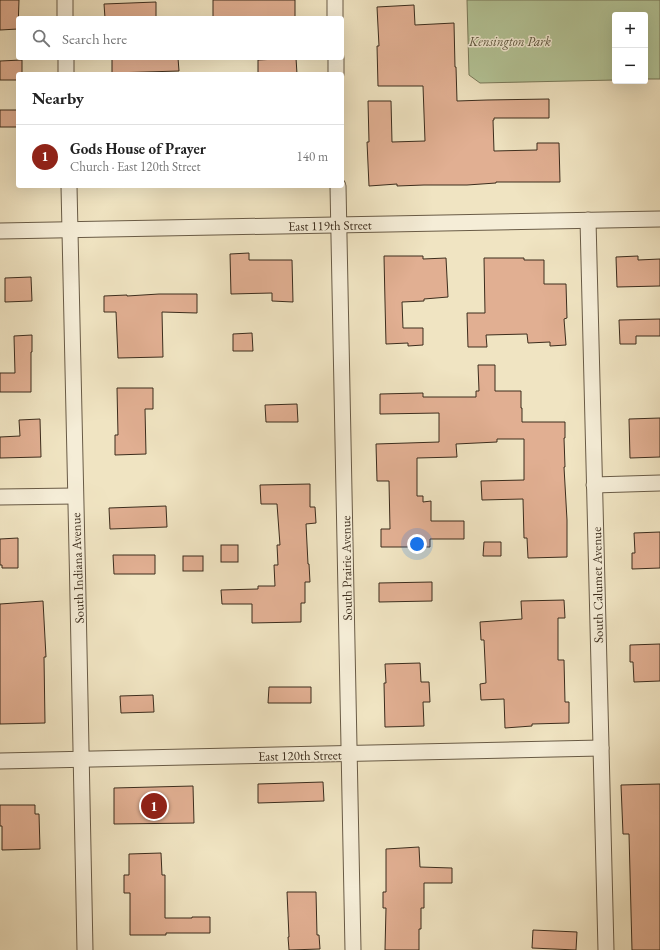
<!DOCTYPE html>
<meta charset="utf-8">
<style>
:root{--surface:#fff;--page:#f6f6f6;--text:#222;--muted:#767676;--line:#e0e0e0;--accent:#8f2418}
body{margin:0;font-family:"EB Garamond",serif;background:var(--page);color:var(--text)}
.controls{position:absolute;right:12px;top:12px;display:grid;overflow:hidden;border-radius:4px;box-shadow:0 4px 16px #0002}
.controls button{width:36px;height:36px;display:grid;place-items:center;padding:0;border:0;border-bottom:1px solid var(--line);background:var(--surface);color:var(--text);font:20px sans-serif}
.you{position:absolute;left:417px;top:544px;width:14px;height:14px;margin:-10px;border:3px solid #fff;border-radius:50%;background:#1a73e8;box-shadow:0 0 0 6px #1a73e833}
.badge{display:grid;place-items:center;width:26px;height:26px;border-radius:50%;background:var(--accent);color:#fff;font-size:13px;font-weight:700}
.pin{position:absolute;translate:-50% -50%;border:2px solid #fff;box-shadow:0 1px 4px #0006}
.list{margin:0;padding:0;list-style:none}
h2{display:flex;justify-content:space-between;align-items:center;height:52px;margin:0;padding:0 16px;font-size:17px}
h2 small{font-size:13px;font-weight:400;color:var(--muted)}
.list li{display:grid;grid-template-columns:26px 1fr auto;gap:12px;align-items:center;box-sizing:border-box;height:64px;padding:0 16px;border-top:1px solid var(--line)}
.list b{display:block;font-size:15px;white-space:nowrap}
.list p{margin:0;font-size:13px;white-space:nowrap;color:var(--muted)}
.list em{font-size:13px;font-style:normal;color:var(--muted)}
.icon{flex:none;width:22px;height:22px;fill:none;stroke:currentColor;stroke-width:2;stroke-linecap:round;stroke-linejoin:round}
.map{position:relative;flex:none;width:660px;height:950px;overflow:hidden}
.search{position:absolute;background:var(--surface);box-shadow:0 4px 16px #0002;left:16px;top:16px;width:328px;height:44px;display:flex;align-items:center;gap:10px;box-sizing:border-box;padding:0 14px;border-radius:4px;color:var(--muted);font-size:15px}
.panel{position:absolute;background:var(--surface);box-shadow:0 4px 16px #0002;left:16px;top:72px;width:328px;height:116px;border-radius:4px}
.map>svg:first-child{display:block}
</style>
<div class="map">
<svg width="660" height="950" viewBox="0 0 660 950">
<rect width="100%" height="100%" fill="#f0e4c2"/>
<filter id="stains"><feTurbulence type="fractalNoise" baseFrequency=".005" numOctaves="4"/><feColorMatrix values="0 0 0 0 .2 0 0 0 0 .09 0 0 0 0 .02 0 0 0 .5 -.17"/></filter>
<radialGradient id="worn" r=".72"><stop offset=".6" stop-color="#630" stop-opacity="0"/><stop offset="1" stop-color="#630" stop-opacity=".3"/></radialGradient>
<polygon fill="#b4c598" stroke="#78795a" points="467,0 660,0 660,79 645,79 645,15 615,15 615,80 480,83 469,75"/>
<g fill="#e1af92" stroke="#3c2d1d">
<polygon points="0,0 19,0 18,29 0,30"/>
<polygon points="213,0 295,0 295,17 261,18 213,18"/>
<polygon points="156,2 156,18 105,18 104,4"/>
<polygon points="414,5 415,25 454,23 455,67 456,67 457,101 487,100 549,99 549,118 494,118 494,120 493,120 494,151 537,150 537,143 559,143 560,182 496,182 496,183 467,185 424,185 397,186 397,184 369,186 367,142 369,142 368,101 391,101 392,142 425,141 423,86 378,86 377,46 379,46 377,7"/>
<polygon points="112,58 178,58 179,71 112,73"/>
<polygon points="296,58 297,74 258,74 258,60"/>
<polygon points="22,60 22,74 18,74 18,80 0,80 0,61"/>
<rect x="0" y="110" width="18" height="17"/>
<polygon points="249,253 249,260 292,260 293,302 272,301 272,293 231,294 230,254"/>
<polygon points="384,256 423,256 423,259 446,258 448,297 424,299 424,301 402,302 403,328 423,328 423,345 408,346 408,343 386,344 385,302"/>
<polygon points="638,256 638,260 660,259 660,286 617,287 616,257"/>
<polygon points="484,258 524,258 524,260 544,260 544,284 566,284 567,318 564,319 566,345 550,346 550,342 528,343 527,334 486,335 487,347 468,347 467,313 485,313"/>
<polygon points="31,277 32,301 5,302 5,278"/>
<polygon points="159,294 197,294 197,313 162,312 163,357 118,358 116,312 104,312 104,296 127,295 127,296"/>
<polygon points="660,319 660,336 636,336 636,344 620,344 619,320"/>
<polygon points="252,333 253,351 233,351 233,334"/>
<polygon points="32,335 32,352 31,352 31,392 0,392 0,373 15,373 14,336"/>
<polygon points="478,365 495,365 495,391 521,391 521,408 522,408 522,422 565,422 565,438 564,438 565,467 564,467 567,520 567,557 528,558 527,538 524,538 523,499 482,500 481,481 524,480 524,439 497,439 497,442 456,444 457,457 417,458 417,496 423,496 423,502 431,501 431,521 464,521 464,539 430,539 430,547 381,547 381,529 390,529 389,481 377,481 376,444 439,442 439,413 380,414 380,394 423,393 423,397 476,397 476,391 479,391"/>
<polygon points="117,388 153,388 153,409 145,409 146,454 115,455 115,435 118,435"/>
<polygon points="297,404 298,422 266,422 265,405"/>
<polygon points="660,418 660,457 630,458 629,419"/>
<polygon points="40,419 41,457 0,458 0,437 20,436 19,420"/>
<polygon points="310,484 310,507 315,507 316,523 306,524 308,564 309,564 310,582 305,582 305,603 301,603 301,622 252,623 252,604 222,604 221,590 258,589 258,586 275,586 274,565 278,565 277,545 280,545 277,504 261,504 260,485"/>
<polygon points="166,506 167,527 110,529 109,508"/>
<polygon points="660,532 660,568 632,569 632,553 635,553 634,533"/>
<polygon points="18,538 18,568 2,568 2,565 0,565 0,539"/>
<polygon points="484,542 501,542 501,556 483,556"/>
<rect x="221" y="545" width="17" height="17"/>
<polygon points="113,555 155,555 155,574 114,574"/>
<rect x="183" y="556" width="20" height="15"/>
<polygon points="432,582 432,601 379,602 379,583"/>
<polygon points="564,600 565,618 558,618 558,660 564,660 565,702 569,702 569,723 532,724 532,726 505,728 504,699 481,700 480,684 486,683 484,640 481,640 480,622 522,619 521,601"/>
<polygon points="43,601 46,657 44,657 45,723 0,724 0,604"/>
<polygon points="660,644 660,681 634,682 633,662 630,662 630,645"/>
<polygon points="420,663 421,682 429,682 430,702 423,702 424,726 385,727 384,683 386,683 385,664"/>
<polygon points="269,687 311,687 311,703 268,703"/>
<polygon points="153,695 154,712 121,713 120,696"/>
<polygon points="323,782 324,801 258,803 258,784"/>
<polygon points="660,784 660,950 632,950 629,834 623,834 621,785"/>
<polygon points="193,786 194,823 114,824 114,788"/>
<polygon points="0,805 35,805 35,814 39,814 40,849 2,850 2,826 0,826"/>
<polygon points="419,847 420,867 452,868 452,883 424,883 424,908 421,908 421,929 419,929 419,950 385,950 386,908 383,908 383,892 386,892 386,849"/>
<polygon points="161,853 162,875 165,875 165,918 192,918 192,917 210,917 210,933 166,933 166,935 130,935 130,893 124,893 124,875 129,875 129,854"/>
<polygon points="287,892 316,892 317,935 319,935 320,949 289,950 288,937 289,937"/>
<polygon points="533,930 577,932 576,950 532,948"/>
</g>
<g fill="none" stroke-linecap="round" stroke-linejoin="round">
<g stroke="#695b46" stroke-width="17">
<g id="minor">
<polyline points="65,0 65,18"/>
<polyline points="335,0 335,18"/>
<polyline points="66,58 66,74"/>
<polyline points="336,58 336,74"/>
<path d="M69 186C74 441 81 695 85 950"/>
<polyline points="338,186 353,950"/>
<polyline points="588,220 606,950"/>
<polyline points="0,231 660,219"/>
<polyline points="594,485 660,483"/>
<polyline points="0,497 75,496"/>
<polyline points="0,761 601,748"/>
</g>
</g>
<use href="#minor" stroke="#f5edd7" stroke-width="15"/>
</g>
<g text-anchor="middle" stroke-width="3" stroke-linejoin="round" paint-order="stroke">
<g font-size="13" font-style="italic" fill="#5a533c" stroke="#f5edd7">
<text x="510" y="46">Kensington Park</text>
</g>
<g font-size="13" fill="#3c2d1d" stroke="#f5edd7">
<text transform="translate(330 225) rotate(-1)" y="5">East 119th Street</text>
<text transform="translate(77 568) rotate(-92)" y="5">South Indiana Avenue</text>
<text transform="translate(346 568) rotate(-91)" y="5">South Prairie Avenue</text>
<text transform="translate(597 585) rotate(-91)" y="5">South Calumet Avenue</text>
<text transform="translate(300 755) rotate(-1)" y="5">East 120th Street</text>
</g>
</g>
<rect width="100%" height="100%" filter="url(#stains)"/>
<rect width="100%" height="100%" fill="url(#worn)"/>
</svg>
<div class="controls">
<button>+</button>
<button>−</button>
</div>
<div class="you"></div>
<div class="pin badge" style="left:154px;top:806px">1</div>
<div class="search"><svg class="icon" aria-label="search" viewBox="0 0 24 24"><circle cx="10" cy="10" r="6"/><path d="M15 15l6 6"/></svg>Search here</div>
<section class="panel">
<h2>Nearby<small></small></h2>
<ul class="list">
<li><span class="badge">1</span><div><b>Gods House of Prayer</b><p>Church · East 120th Street</p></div><em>140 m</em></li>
</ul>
</section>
</div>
